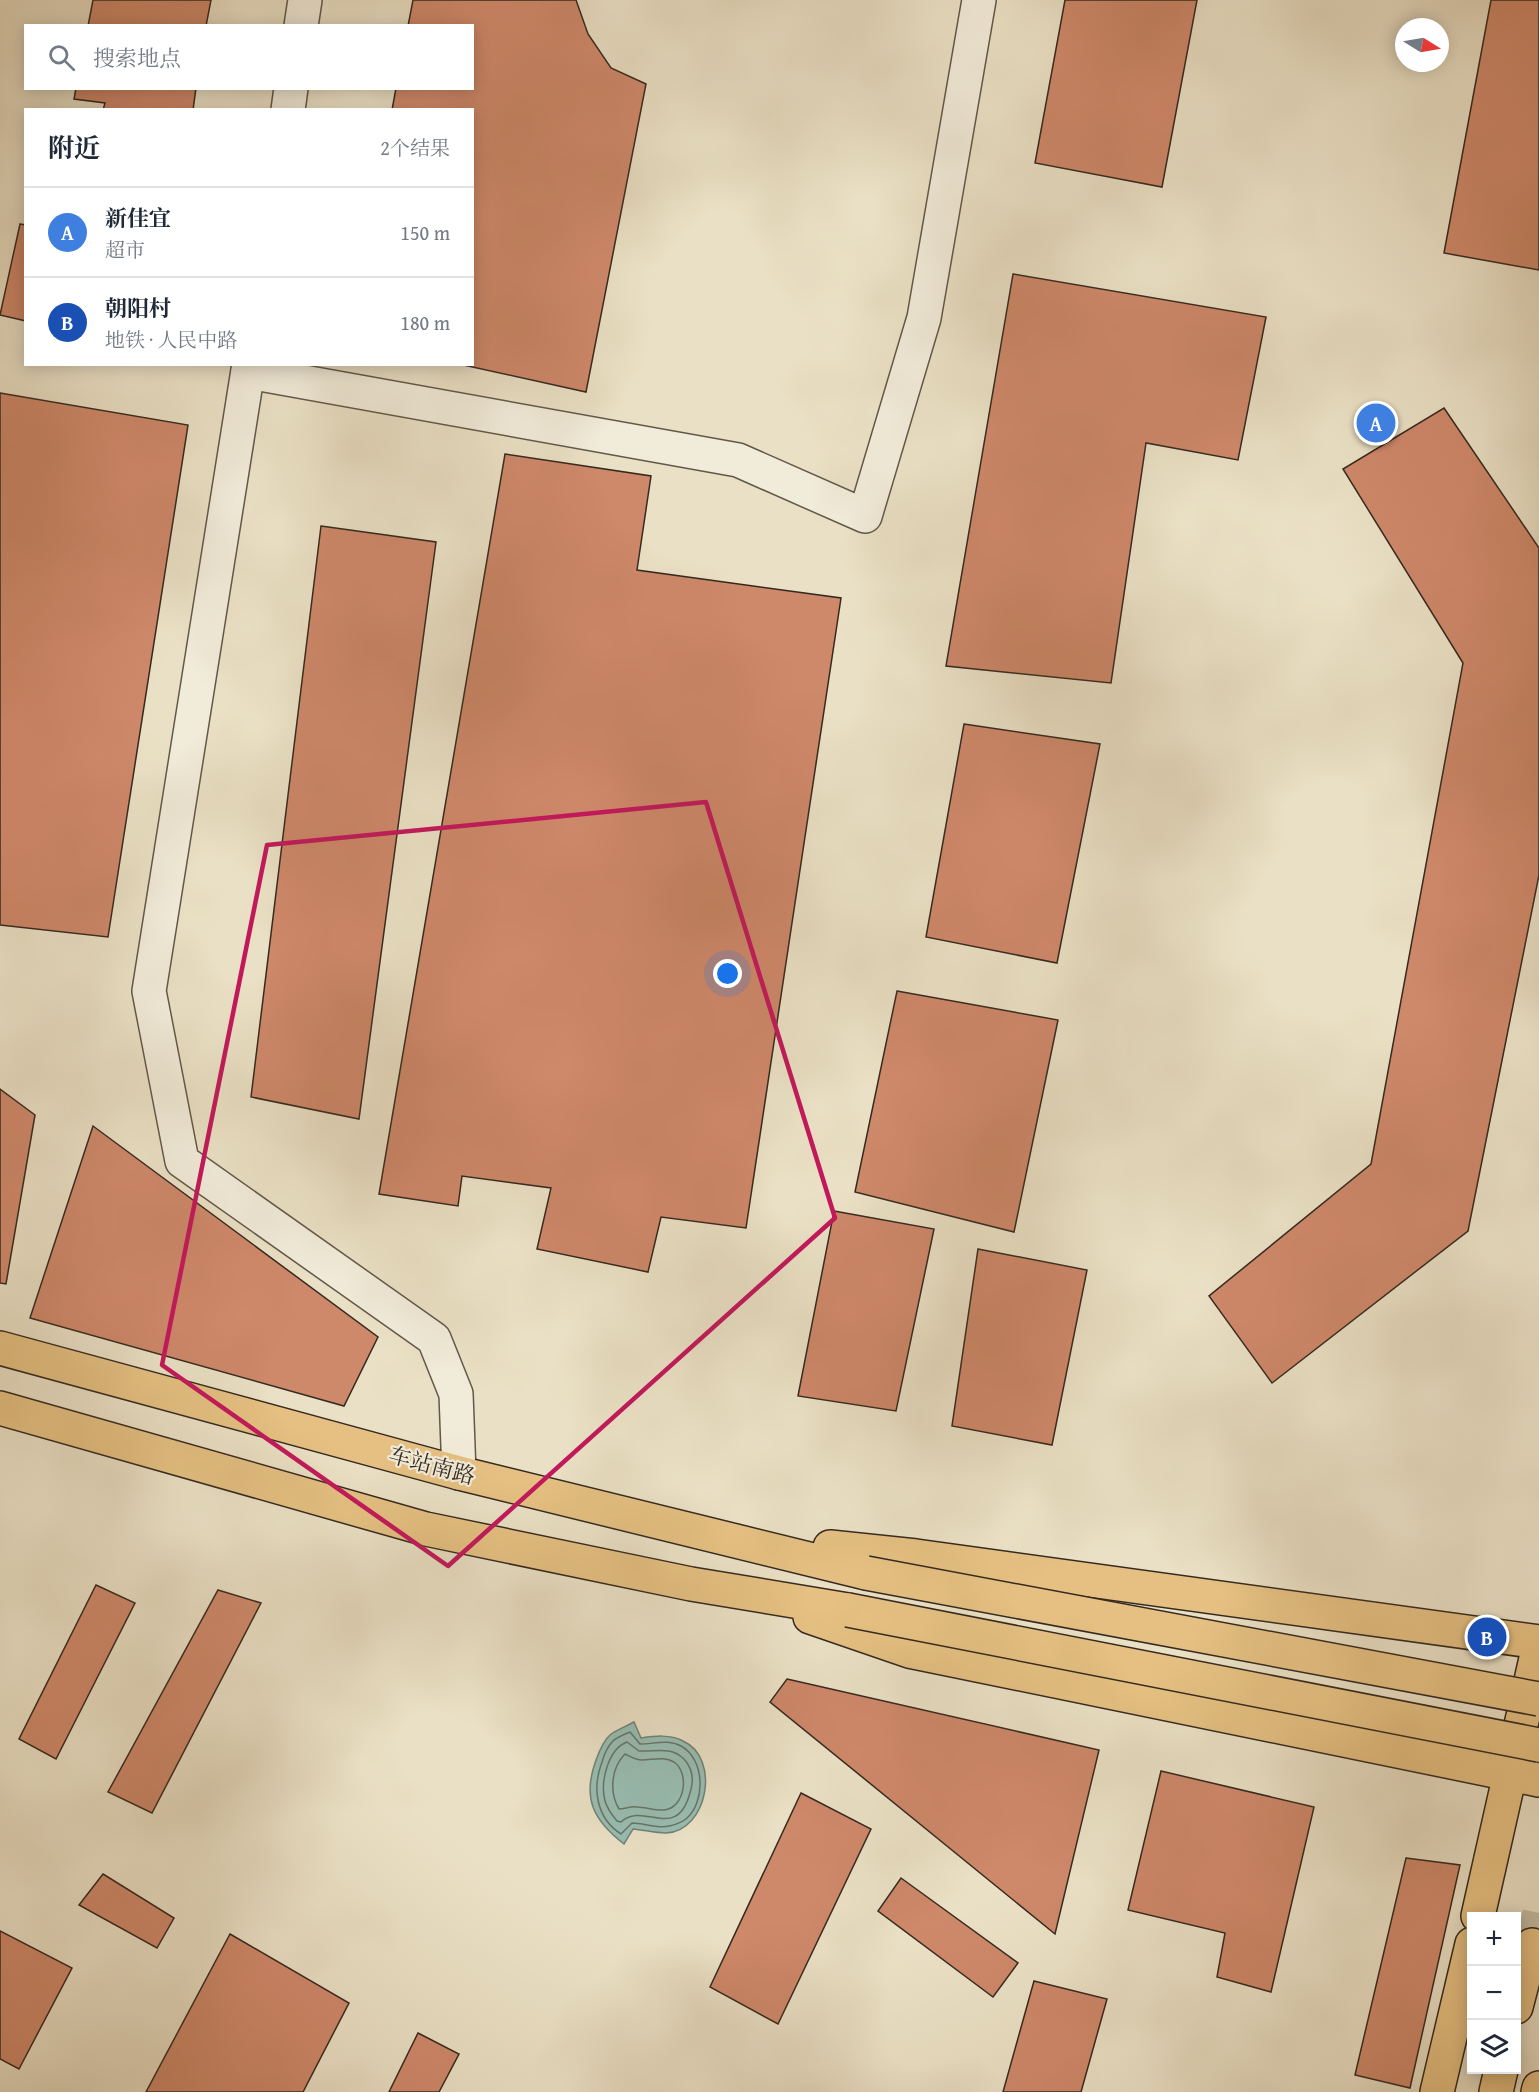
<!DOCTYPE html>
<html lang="zh">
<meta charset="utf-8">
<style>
:root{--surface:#fff;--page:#f2f2f3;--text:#1f2937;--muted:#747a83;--line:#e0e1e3;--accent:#7c3aed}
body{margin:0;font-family:"Gentium Book Plus","Noto Serif SC",serif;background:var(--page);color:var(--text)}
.controls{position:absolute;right:18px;bottom:18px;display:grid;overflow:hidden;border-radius:0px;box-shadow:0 3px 15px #0003}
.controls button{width:54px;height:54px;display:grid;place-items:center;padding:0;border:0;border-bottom:2px solid var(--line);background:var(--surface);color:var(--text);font:30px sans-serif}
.compass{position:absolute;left:1395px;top:18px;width:54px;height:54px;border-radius:50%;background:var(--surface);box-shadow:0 3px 15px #0003;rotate:101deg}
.you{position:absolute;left:728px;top:974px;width:21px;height:21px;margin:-15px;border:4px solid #fff;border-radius:50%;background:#1a73e8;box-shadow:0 0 0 9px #1a73e833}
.badge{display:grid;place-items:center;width:39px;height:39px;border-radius:50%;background:var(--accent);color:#fff;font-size:20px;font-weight:700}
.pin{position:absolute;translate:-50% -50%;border:3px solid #fff;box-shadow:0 2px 6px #0006}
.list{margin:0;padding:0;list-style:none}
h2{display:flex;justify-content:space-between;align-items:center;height:78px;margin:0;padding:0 24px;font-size:26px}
h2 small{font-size:20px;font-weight:400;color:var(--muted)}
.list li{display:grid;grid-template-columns:39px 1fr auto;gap:18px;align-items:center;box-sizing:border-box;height:90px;padding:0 24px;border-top:2px solid var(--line)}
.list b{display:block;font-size:22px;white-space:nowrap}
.list p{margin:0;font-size:20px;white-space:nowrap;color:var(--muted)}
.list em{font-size:20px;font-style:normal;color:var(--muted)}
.icon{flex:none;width:33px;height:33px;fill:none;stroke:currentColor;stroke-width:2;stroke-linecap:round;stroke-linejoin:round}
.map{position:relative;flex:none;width:1539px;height:2092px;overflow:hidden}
.search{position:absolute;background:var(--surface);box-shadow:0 3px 15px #0003;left:24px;top:24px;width:450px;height:66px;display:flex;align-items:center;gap:15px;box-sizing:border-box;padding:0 21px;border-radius:0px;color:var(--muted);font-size:22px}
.panel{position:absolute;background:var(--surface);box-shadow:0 3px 15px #0003;left:24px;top:108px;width:450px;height:258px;border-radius:0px}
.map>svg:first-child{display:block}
</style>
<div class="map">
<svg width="1539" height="2092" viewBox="0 0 1539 2092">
<rect width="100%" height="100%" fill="#eae0c5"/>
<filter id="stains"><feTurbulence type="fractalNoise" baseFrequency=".00333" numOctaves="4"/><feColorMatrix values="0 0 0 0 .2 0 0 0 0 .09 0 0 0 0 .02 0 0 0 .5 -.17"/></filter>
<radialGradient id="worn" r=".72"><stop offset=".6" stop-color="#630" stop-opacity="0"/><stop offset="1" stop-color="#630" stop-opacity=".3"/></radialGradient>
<path fill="#98bdb2" stroke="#708278" stroke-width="1.5" d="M634 1722 641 1738C655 1736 670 1734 683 1741 721 1758 708 1831 666 1833 655 1833 644 1830 633 1829L624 1844C593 1820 582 1798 596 1760 599 1752 603 1741 610 1735 616 1730 627 1726 634 1722Z"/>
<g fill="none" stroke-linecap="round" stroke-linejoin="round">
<g stroke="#667469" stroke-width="1.5">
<path d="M630 1732 640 1744C654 1744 668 1739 681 1746 705 1759 706 1802 686 1819 682 1822 674 1825 669 1826 658 1829 644 1823 632 1823L621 1834C596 1818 592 1788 602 1762 604 1755 608 1746 613 1741 617 1737 625 1734 630 1732Z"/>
<path d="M627 1742 639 1751C656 1752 670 1746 684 1759 692 1768 694 1778 691 1789 678 1845 644 1800 621 1822L617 1821C612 1815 607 1808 605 1801 600 1782 608 1749 627 1742Z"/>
<path d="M625 1754C631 1757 636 1760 642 1760 653 1760 664 1756 674 1762 690 1773 685 1808 664 1810 656 1811 645 1807 637 1807 630 1806 625 1809 619 1809 609 1792 611 1768 625 1754Z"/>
</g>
</g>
<g fill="#ce886a" stroke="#352a20" stroke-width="1.5">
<polygon points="93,0 211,0 206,26 88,26"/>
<polygon points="413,0 576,0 588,34 611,68 646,84 586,392 459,364 472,364 472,110 392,110 396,88 472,88 472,26 408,26"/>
<polygon points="1065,0 1197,0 1162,187 1035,163"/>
<polygon points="1491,0 1539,0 1539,270 1444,253"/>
<polygon points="76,88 196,88 193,110 103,110 105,103 74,99"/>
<polygon points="20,224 26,225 26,321 0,315"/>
<polygon points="1013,274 1266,317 1238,460 1146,443 1111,683 946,666"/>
<polygon points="0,393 188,425 108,937 0,925"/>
<polygon points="1444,408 1539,548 1539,875 1468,1231 1272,1383 1209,1296 1371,1164 1463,663 1343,469"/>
<polygon points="505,454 651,476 637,570 841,598 746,1228 661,1217 648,1272 537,1249 551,1188 462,1176 458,1206 379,1194"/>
<polygon points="321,526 436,542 359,1119 251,1097"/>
<polygon points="964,724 1100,744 1057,963 926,937"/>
<polygon points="897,991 1058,1020 1014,1232 855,1192"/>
<polygon points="0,1089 35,1115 6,1284 0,1283"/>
<polygon points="93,1126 378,1337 344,1406 30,1318"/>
<polygon points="834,1211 934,1229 896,1411 798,1396"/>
<polygon points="978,1249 1087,1270 1052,1445 952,1426"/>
<polygon points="96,1585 135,1603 56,1759 19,1739"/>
<polygon points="218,1590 261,1603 152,1813 108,1792"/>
<polygon points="787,1679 1099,1750 1055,1934 770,1702"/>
<polygon points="1161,1771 1314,1807 1271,1992 1217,1977 1225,1933 1128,1910"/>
<polygon points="801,1793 871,1829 778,2024 710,1987"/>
<polygon points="1406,1858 1460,1865 1410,2088 1355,2075"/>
<polygon points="103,1874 174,1918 157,1948 79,1905"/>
<polygon points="901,1878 1018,1963 993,1997 878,1911"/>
<polygon points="0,1931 72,1968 19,2069 0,2059"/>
<polygon points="230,1934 349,2003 303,2092 146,2092"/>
<polygon points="1034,1981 1107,1999 1081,2092 1003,2092"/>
<polygon points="418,2033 459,2054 439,2092 389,2092"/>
</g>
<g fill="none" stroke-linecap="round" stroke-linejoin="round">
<polyline stroke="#c6bca4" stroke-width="33" stroke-dasharray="33 16" stroke-linecap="butt" points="1532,1945 1539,1913"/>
<g stroke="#625849" stroke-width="36">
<g id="minor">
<polyline points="301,26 305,0"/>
<polyline points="288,110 291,88"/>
<polyline points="249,364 149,991 182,1161 434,1339 456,1394 459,1473"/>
<polyline points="248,372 738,460 865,516 924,318 979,0"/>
</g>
</g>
<g stroke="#352a20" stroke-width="36">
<g id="major">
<polyline points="0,1348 459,1473 866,1573"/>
<polyline points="0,1408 426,1529 691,1584 848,1610"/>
<polyline points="830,1547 916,1556 1539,1642"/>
<polyline points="810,1617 909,1651 1539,1780"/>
<polyline points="1478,1916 1539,1645"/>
<polyline points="1516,2007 1532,1945"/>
<polyline points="1437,2092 1472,1944"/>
<polyline points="1496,2092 1501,2070"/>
<polyline points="1538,2092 1539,2088"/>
</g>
</g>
<use href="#minor" stroke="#f1ebd9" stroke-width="33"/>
<use href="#major" stroke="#e5c082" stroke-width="33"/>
<g stroke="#352a20" stroke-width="36" stroke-linecap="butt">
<g id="major-bridge">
<polyline points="866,1573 1539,1699"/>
<polyline points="848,1610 1539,1745"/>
</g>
</g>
<use href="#major-bridge" stroke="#e5c082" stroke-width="33"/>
</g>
<path fill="none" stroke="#c2185b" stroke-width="4.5" stroke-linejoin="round" d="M706 802 835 1218 448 1566 162 1365 267 845Z"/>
<g text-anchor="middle" stroke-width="4.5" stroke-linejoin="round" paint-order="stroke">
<g font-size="22" fill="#352a20" stroke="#f1ebd9">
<text transform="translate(432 1465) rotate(15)" y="8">车站南路</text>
</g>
</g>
<rect width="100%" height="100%" filter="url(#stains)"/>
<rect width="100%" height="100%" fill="url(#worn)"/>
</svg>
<div class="controls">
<button>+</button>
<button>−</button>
<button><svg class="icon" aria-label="layers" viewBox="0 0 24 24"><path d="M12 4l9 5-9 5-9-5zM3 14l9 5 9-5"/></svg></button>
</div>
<svg class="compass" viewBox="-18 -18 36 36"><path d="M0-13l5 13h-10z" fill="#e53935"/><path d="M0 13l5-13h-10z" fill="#747a83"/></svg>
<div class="you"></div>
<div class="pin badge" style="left:1376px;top:423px;background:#3f7fe0">A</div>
<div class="pin badge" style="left:1487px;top:1637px;background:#1a4fb4">B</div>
<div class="search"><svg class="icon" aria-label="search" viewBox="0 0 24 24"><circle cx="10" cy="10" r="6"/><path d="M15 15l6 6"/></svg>搜索地点</div>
<section class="panel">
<h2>附近<small>2个结果</small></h2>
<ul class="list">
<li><span class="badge" style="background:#3f7fe0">A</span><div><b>新佳宜</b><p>超市</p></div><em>150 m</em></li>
<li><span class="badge" style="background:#1a4fb4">B</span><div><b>朝阳村</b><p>地铁 · 人民中路</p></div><em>180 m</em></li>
</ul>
</section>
</div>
